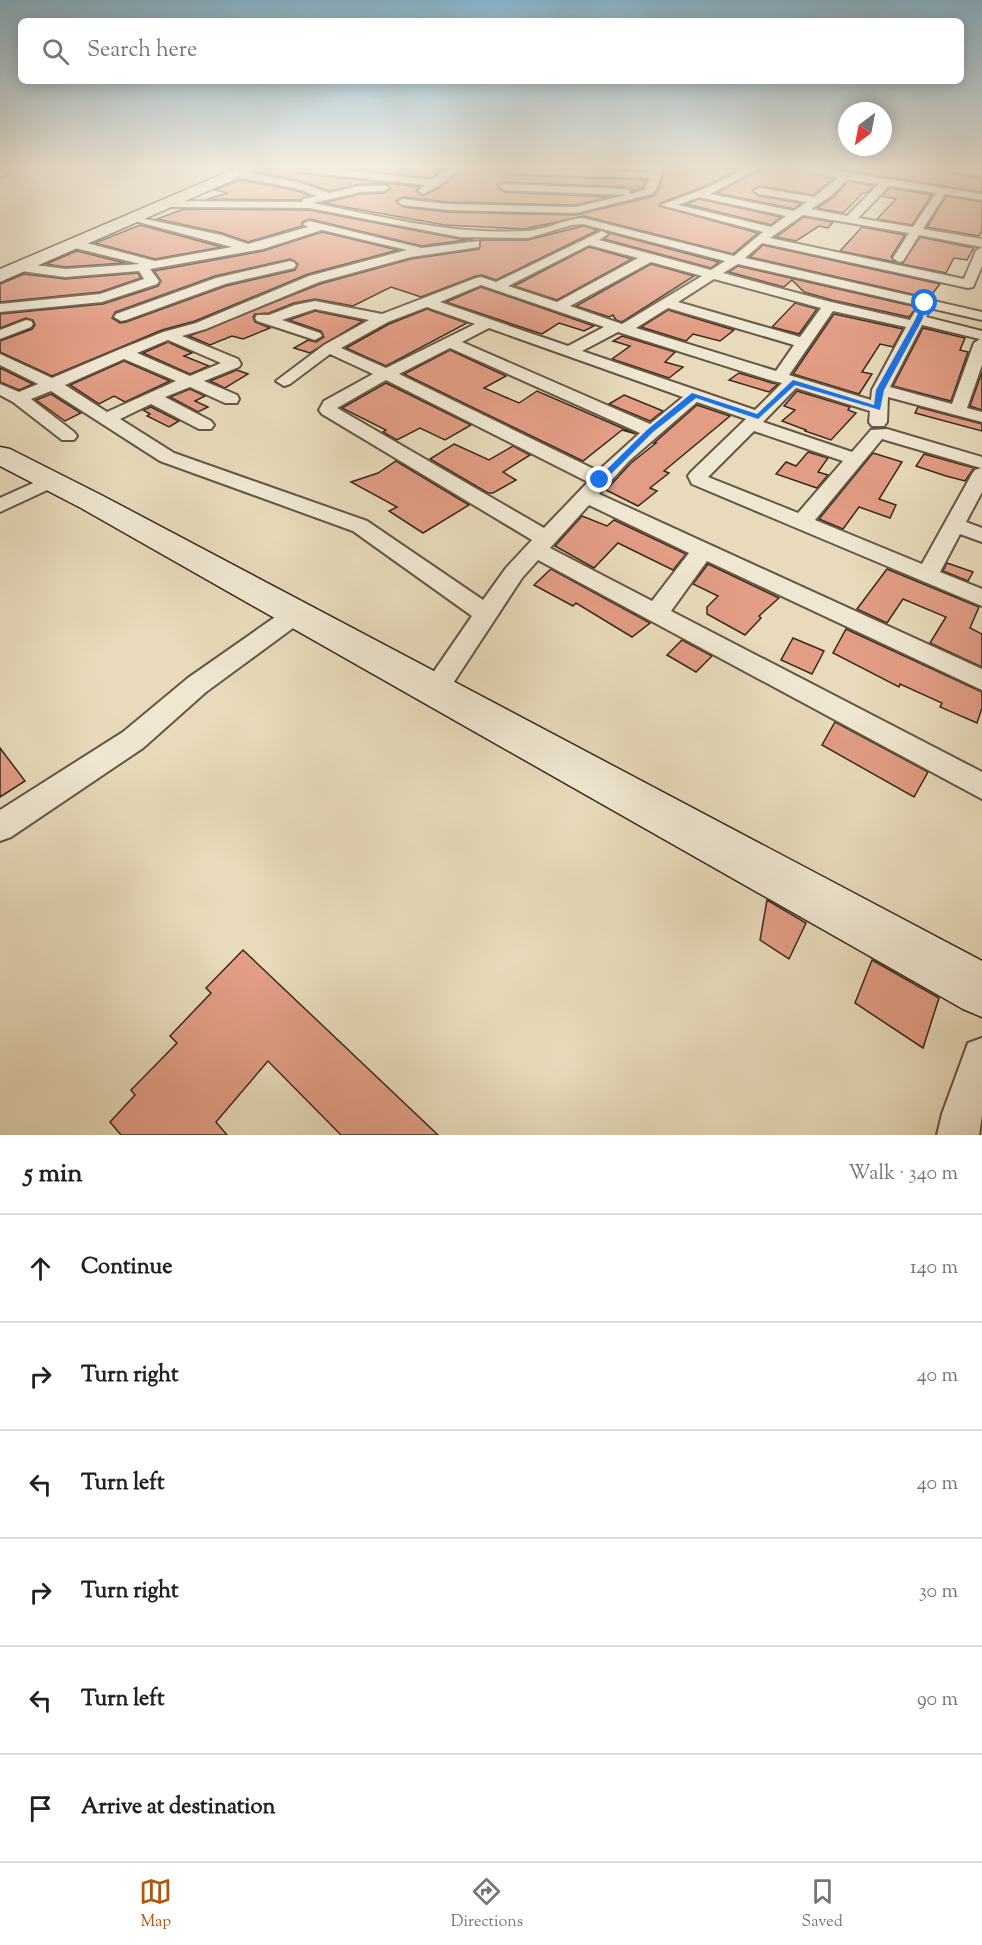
<!DOCTYPE html>
<meta charset="utf-8">
<style>
:root{--surface:#fff;--page:#f6f6f6;--text:#202124;--muted:#757577;--line:#e0e0e0;--accent:#b45309}
body{margin:0;font-family:"Sorts Mill Goudy",serif;background:var(--page);color:var(--text)}
.compass{position:absolute;left:838px;top:102px;width:54px;height:54px;border-radius:50%;background:var(--surface);box-shadow:0 3px 15px #0003;rotate:212deg}
.stop{position:absolute;width:18px;height:18px;margin:-14px;border:4px solid #1a73e8;border-radius:50%;background:#fff}
.stop.end{background:#1a73e8;border-color:#fff;box-shadow:0 2px 6px #0008}
.list{margin:0;padding:0;list-style:none}
h2{display:flex;justify-content:space-between;align-items:center;height:78px;margin:0;padding:0 24px;font-size:26px}
h2 small{font-size:20px;font-weight:400;color:var(--muted)}
.list li{display:grid;grid-template-columns:39px 1fr auto;gap:18px;align-items:center;box-sizing:border-box;height:108px;padding:0 24px;border-top:2px solid var(--line)}
.list b{display:block;font-size:22px;white-space:nowrap}
.list em{font-size:20px;font-style:normal;color:var(--muted)}
.icon{flex:none;width:33px;height:33px;fill:none;stroke:currentColor;stroke-width:2;stroke-linecap:round;stroke-linejoin:round}
.map{position:relative;flex:none;width:982px;height:1135px;overflow:hidden}
.search{position:absolute;background:var(--surface);box-shadow:0 3px 15px #0003;left:18px;right:18px;top:18px;height:66px;display:flex;align-items:center;gap:15px;box-sizing:border-box;padding:0 21px;border-radius:9px;color:var(--muted);font-size:22px}
.sheet{height:726px;background:var(--surface)}
nav{display:flex;justify-content:space-around;align-items:center;box-sizing:border-box;height:84px;border-top:2px solid var(--line);background:var(--surface);font-size:16px;color:var(--muted)}
nav a{display:grid;justify-items:center;gap:3px}
nav .on{color:var(--accent)}
.map>svg:first-child{display:block}
</style>
<div class="map">
<svg width="982" height="1135" viewBox="0 0 982 1135">
<rect width="100%" height="100%" fill="#e8daba"/>
<filter id="stains"><feTurbulence type="fractalNoise" baseFrequency=".00333" numOctaves="4"/><feColorMatrix values="0 0 0 0 .2 0 0 0 0 .09 0 0 0 0 .02 0 0 0 .5 -.17"/></filter>
<radialGradient id="worn" r=".72"><stop offset=".6" stop-color="#630" stop-opacity="0"/><stop offset="1" stop-color="#630" stop-opacity=".3"/></radialGradient>
<g fill="#e29d84" stroke="#382a1d" stroke-width="1.5" fill-rule="evenodd">
<polygon points="267,168 290,168 297,173 420,187 416,191 422,196 441,187 462,168 506,168 502,172 511,175 646,180 642,188 632,191 626,187 504,182 497,186 504,192 610,197 576,205 448,202 403,197 396,201 403,207 448,212 576,215 653,196 659,189 665,168 743,168 703,187 660,203 659,206 758,233 733,254 584,216 524,229 445,225 323,203 360,194 385,193 391,189 388,184 360,184 329,191 298,180 257,173"/>
<polygon points="343,168 445,168 431,178"/>
<polygon points="762,168 794,168 833,179 813,195 759,186 752,190 759,196 801,203 794,209 717,193"/>
<polygon points="831,168 945,168 952,173 982,179 982,192"/>
<polygon points="240,180 294,190 309,195 300,200 207,199 228,193 215,190"/>
<polygon points="848,181 874,186 866,193 863,193 843,213 817,208 834,197"/>
<polygon points="890,188 932,195 912,225 877,219 896,199 882,196"/>
<polygon points="946,196 982,202 982,231 979,236 927,227"/>
<polygon points="699,199 781,217 771,225 686,204"/>
<polygon points="184,209 309,210 460,239 473,239 422,246 310,219 302,222 302,226 248,242 222,233 157,219"/>
<polygon points="804,217 833,222 828,228 819,226 796,241 776,237"/>
<polygon points="140,225 222,247 155,259 95,243"/>
<polygon points="583,226 598,230 496,280 482,275 476,276 421,297 391,287 353,306 315,299 294,303 269,313 255,314 253,317 255,322 270,328 243,339 232,336 210,345 189,336 320,284 411,259 479,249 481,240 528,240"/>
<polygon points="862,227 905,235 891,257 895,262 840,251"/>
<path d="M322 232 398 250 308 274 195 321 162 330 52 376 0 352V341L32 329 35 325 33 320 26 318 0 328V314L103 304 158 286 161 281 154 271 263 251ZM290 259 298 264 295 270 226 286 126 322 120 323 112 318 115 312 215 276Z"/>
<polygon points="610,233 719,262 711,268 604,239"/>
<polygon points="920,237 974,248 967,260 954,258 946,273 902,264"/>
<polygon points="763,245 940,284 929,298 750,257"/>
<polygon points="589,247 632,259 557,300 514,286"/>
<polygon points="77,251 125,263 65,267 46,264"/>
<polygon points="651,264 694,276 622,322 616,320 613,315 609,317 576,306"/>
<polygon points="738,266 917,307 909,317 832,300 804,292 792,280 784,287 729,272"/>
<polygon points="138,273 141,278 100,292 0,302 0,284 24,274 65,279"/>
<polygon points="481,287 594,326 584,331 559,323 542,334 446,302"/>
<polygon points="795,303 817,309 799,334 772,327"/>
<polygon points="427,309 467,323 386,366 346,348 389,324"/>
<polygon points="668,310 734,330 720,341 693,334 686,341 641,327"/>
<polygon points="315,311 363,321 310,353 294,348 308,340 316,342 324,337 321,331 289,320"/>
<polygon points="834,314 903,329 893,347 880,344 862,372 872,374 859,394 793,374"/>
<polygon points="923,328 965,338 960,350 968,352 951,401 893,386"/>
<polygon points="622,336 675,352 665,362 683,367 669,378 612,359 630,346 613,341"/>
<polygon points="168,342 192,353 184,356 209,366 190,374 143,353"/>
<polygon points="450,350 506,376 484,388 519,403 537,391 636,434 622,430 583,461 404,374"/>
<polygon points="124,361 170,381 125,402 114,396 99,404 70,385"/>
<polygon points="0,368 33,384 19,390 0,382"/>
<polygon points="237,370 248,374 225,388 210,381"/>
<polygon points="982,372 982,410 970,406"/>
<polygon points="739,373 772,383 778,384 769,392 729,380"/>
<polygon points="386,383 471,425 445,440 420,428 397,440 383,432 386,430 342,408"/>
<polygon points="190,389 205,396 195,401 208,407 198,412 170,397"/>
<polygon points="797,391 850,407 848,410 856,413 831,440 805,431 806,430 782,421 795,410 784,406"/>
<polygon points="51,394 81,413 65,421 36,400"/>
<polygon points="624,395 663,411 650,421 609,404"/>
<polygon points="697,405 730,416 664,471 669,473 650,488 657,491 638,506 606,490 631,463 656,443 654,443"/>
<polygon points="151,407 179,421 169,427 147,416 150,414 143,410"/>
<polygon points="918,407 982,424 982,431 915,413"/>
<polygon points="454,444 489,460 513,446 530,455 503,472 516,480 493,493 488,493 430,459"/>
<polygon points="808,452 828,458 818,472 828,475 817,488 776,474 786,462 796,466"/>
<polygon points="873,453 902,462 879,499 896,505 890,518 859,507 843,529 819,519"/>
<polygon points="924,454 974,468 965,481 946,476 916,466"/>
<polygon points="396,461 469,505 423,533 389,511 397,507 351,482 378,473"/>
<polygon points="582,516 607,526 614,520 686,554 673,570 618,543 594,568 555,546"/>
<polygon points="947,563 973,572 968,581 943,571"/>
<polygon points="708,564 779,598 759,616 761,618 745,635 707,614 707,607 718,596 693,584"/>
<polygon points="551,569 650,623 632,637 576,603 573,606 534,585"/>
<polygon points="887,569 979,607 970,628 982,634 982,667 930,643 946,617 903,599 887,623 857,609"/>
<polygon points="846,629 982,692 982,708 977,723 940,707 942,703 900,684 899,687 833,653"/>
<polygon points="793,638 824,651 812,674 781,660"/>
<polygon points="682,640 712,656 696,672 667,655"/>
<polygon points="835,722 928,772 914,797 822,745"/>
<polygon points="0,748 25,781 0,797"/>
<polygon points="767,900 806,923 789,959 760,940"/>
<polygon points="243,950 438,1135 341,1135 268,1061 216,1122 227,1135 121,1135 110,1122 135,1095 131,1090 177,1043 170,1036 211,993 206,988"/>
<polygon points="872,960 939,998 923,1048 855,1003"/>
</g>
<g fill="none" stroke-linecap="round" stroke-linejoin="round">
<g stroke="#645644" stroke-width="3">
<polygon id="lane" points="12,168 19,168 0,177 0,173"/>
</g>
<g stroke="#645644" stroke-width="4">
<g id="street">
<polygon points="292,168 323,168 432,180 449,168 460,168 440,185 423,194 418,191 425,185 297,171"/>
<polygon points="514,168 652,172 653,168 663,168 657,188 652,194 576,213 448,210 403,205 398,202 403,199 448,204 576,207 626,195 504,190 499,187 504,184 626,189 630,190 630,194 644,190 650,178 511,173 511,169"/>
<path d="M748 168H760L710 194 794 211 807 202 759 194 754 191 759 188 814 197 838 178 796 168H817L982 194V200L945 194 923 229 982 239V247L919 235 903 261 899 262 893 258 909 233 803 215 770 238 964 279 976 251 982 247V266L973 287 968 288 762 243 745 258 982 312V320L738 264 723 273 831 302 910 320 916 310 921 309 928 313 926 317 982 331V365L967 408 982 412V422L888 397 887 422 884 426H872L869 422 870 411 796 388 763 422 852 452 871 430 887 429 982 457V492L966 522 982 528V542L960 534 940 572 982 589V606L692 484 688 476 691 472 746 419 697 402 629 461 599 494 982 669V690L707 561 671 611 982 772V799L538 560 522 578 444 697 435 700 426 697 422 690 426 683 472 616 353 531 160 461 51 391 31 399 74 432 77 436 74 440H62L13 402 0 395V384L19 392 38 384 0 365V354L52 378 118 350 163 332 196 323 309 276 407 250 322 230 263 249 150 269 159 281 157 284 102 302 0 312V304L100 294 144 279 139 271 65 277 21 271 15 267 21 263 65 269 140 264 71 247V241L75 240 155 261 232 247 131 220V216L221 235 248 244 308 227 303 224 309 221 422 248 479 241V247L411 257 319 282 206 329 182 336 238 359 241 364 239 367 204 381 237 395 239 399 237 403H225L190 387 165 397 211 421 214 425 211 429H199L151 404 120 419 174 453 367 521 483 600 506 568 532 540 322 414 319 410 324 401 373 374 330 354 290 384 284 386 276 381 324 345 369 320 315 309 282 320 320 333 322 336 315 340 257 321 255 318 257 315H269L295 305 315 301 382 314 476 278 481 277 496 282 602 231 608 234 599 240 711 270 725 261 583 224 572 225 528 238 460 237 309 208 169 207 164 204 169 201 302 202 303 199 317 196 295 188 232 176 230 174 235 171 297 182 329 193 360 186H388L389 188 384 191 360 192 313 203C383 217 453 235 524 231 544 231 563 219 583 218L734 256 763 232 661 205 704 189ZM847 179 879 184 847 216 811 209 832 195ZM889 186 936 193 913 227 858 218ZM699 197 786 216 771 227 678 205ZM589 245 638 258 557 302 508 286ZM651 262 702 276 622 324 570 306ZM714 279 821 308 800 337 678 302ZM481 285 604 327 568 346 440 302ZM427 307 475 324 386 368 341 348 388 322ZM668 308 794 345 776 371 636 328ZM833 311 906 327 872 390 871 400 789 375ZM922 325 980 339 974 343 952 404 890 387ZM489 328 683 397 650 424 462 342ZM618 332 773 381 782 383 755 410 582 351ZM168 340 221 363 190 376 137 353ZM450 348 640 433 598 471 399 374ZM124 359 176 381 107 412 65 385ZM386 380 588 482 544 528 337 408ZM754 431 843 461 798 513 708 477ZM882 439 981 468 975 470 972 474 922 564 815 520ZM589 505 689 553 652 601 550 548Z"/>
<polygon points="947,168 982,169 982,175 952,171"/>
<polygon points="290,261 294,262 296,265 294,268 225,284 126,320 121,321 114,317 116,314 216,278"/>
<polygon points="26,320 31,321 33,324 31,327 0,339 0,330"/>
<polygon points="51,475 58,477 61,481 58,485 0,512 0,498"/>
<polygon points="296,606 304,608 308,614 304,620 206,692 143,748 11,837 0,841 0,810 123,732 188,678 288,608"/>
<polygon points="982,1038 982,1115 979,1135 937,1135 942,1114 968,1043"/>
</g>
</g>
<g stroke="#382a1d" stroke-width="3">
<g id="secondary">
<polygon points="237,168 256,168 254,171 0,282 0,269"/>
<polygon points="0,447 10,449 103,496 982,961 982,1017 963,1009 81,508 0,466"/>
</g>
</g>
<use href="#lane" fill="#f0e7d2" fill-rule="evenodd"/>
<use href="#street" fill="#f0e7d2" fill-rule="evenodd"/>
<use href="#secondary" fill="#f0e7d2" fill-rule="evenodd"/>
</g>
<linearGradient id="sky" x2="0" y2="1"><stop stop-color="#88b7cf"/><stop offset="0.51" stop-color="#f5eee0"/><stop offset="1" stop-color="#f5eee0" stop-opacity="0"/></linearGradient>
<rect width="982" height="327" fill="url(#sky)"/>
<polygon fill="#1a73e8" points="923,302 928,303 922,320 884,390 880,410 795,385 758,419 696,398 653,432 603,482 596,480 648,429 692,393 757,414 793,380 874,405 876,390 915,320"/>
<rect width="100%" height="100%" filter="url(#stains)"/>
<rect width="100%" height="100%" fill="url(#worn)"/>
</svg>
<svg class="compass" viewBox="-18 -18 36 36"><path d="M0-13l5 13h-10z" fill="#e53935"/><path d="M0 13l5-13h-10z" fill="#757577"/></svg>
<div class="stop" style="left:925px;top:303px"></div>
<div class="stop end" style="left:600px;top:480px"></div>
<div class="search"><svg class="icon" aria-label="search" viewBox="0 0 24 24"><circle cx="10" cy="10" r="6"/><path d="M15 15l6 6"/></svg>Search here</div>
</div>
<section class="sheet">
<h2>5 min<small>Walk · 340 m</small></h2>
<ul class="list">
<li><svg class="icon" aria-label="ahead" viewBox="0 0 24 24"><path d="M12 20V5M6 11l6-6 6 6"/></svg><div><b>Continue</b></div><em>140 m</em></li>
<li><svg class="icon" aria-label="right" viewBox="0 0 24 24"><path d="M7 20v-9h11M14 6l5 5-5 5"/></svg><div><b>Turn right</b></div><em>40 m</em></li>
<li><svg class="icon" aria-label="left" viewBox="0 0 24 24"><path d="M17 20v-9H6M10 6l-5 5 5 5"/></svg><div><b>Turn left</b></div><em>40 m</em></li>
<li><svg class="icon" aria-label="right" viewBox="0 0 24 24"><path d="M7 20v-9h11M14 6l5 5-5 5"/></svg><div><b>Turn right</b></div><em>30 m</em></li>
<li><svg class="icon" aria-label="left" viewBox="0 0 24 24"><path d="M17 20v-9H6M10 6l-5 5 5 5"/></svg><div><b>Turn left</b></div><em>90 m</em></li>
<li><svg class="icon" aria-label="arrive" viewBox="0 0 24 24"><path d="M6 21V4h12l-3 4 3 4H6"/></svg><div><b>Arrive at destination</b></div></li>
</ul>
</section>
<nav>
<a class="on"><svg class="icon" aria-label="map" viewBox="0 0 24 24"><path d="M3 6l6-2 6 2 6-2v14l-6 2-6-2-6 2zM9 4v14M15 6v14"/></svg>Map</a>
<a><svg class="icon" aria-label="directions" viewBox="0 0 24 24"><path d="M12 3l9 9-9 9-9-9zM9 14v-3h6M13 9l2 2-2 2"/></svg>Directions</a>
<a><svg class="icon" aria-label="saved" viewBox="0 0 24 24"><path d="M7 4h10v16l-5-4-5 4z"/></svg>Saved</a>
</nav>
